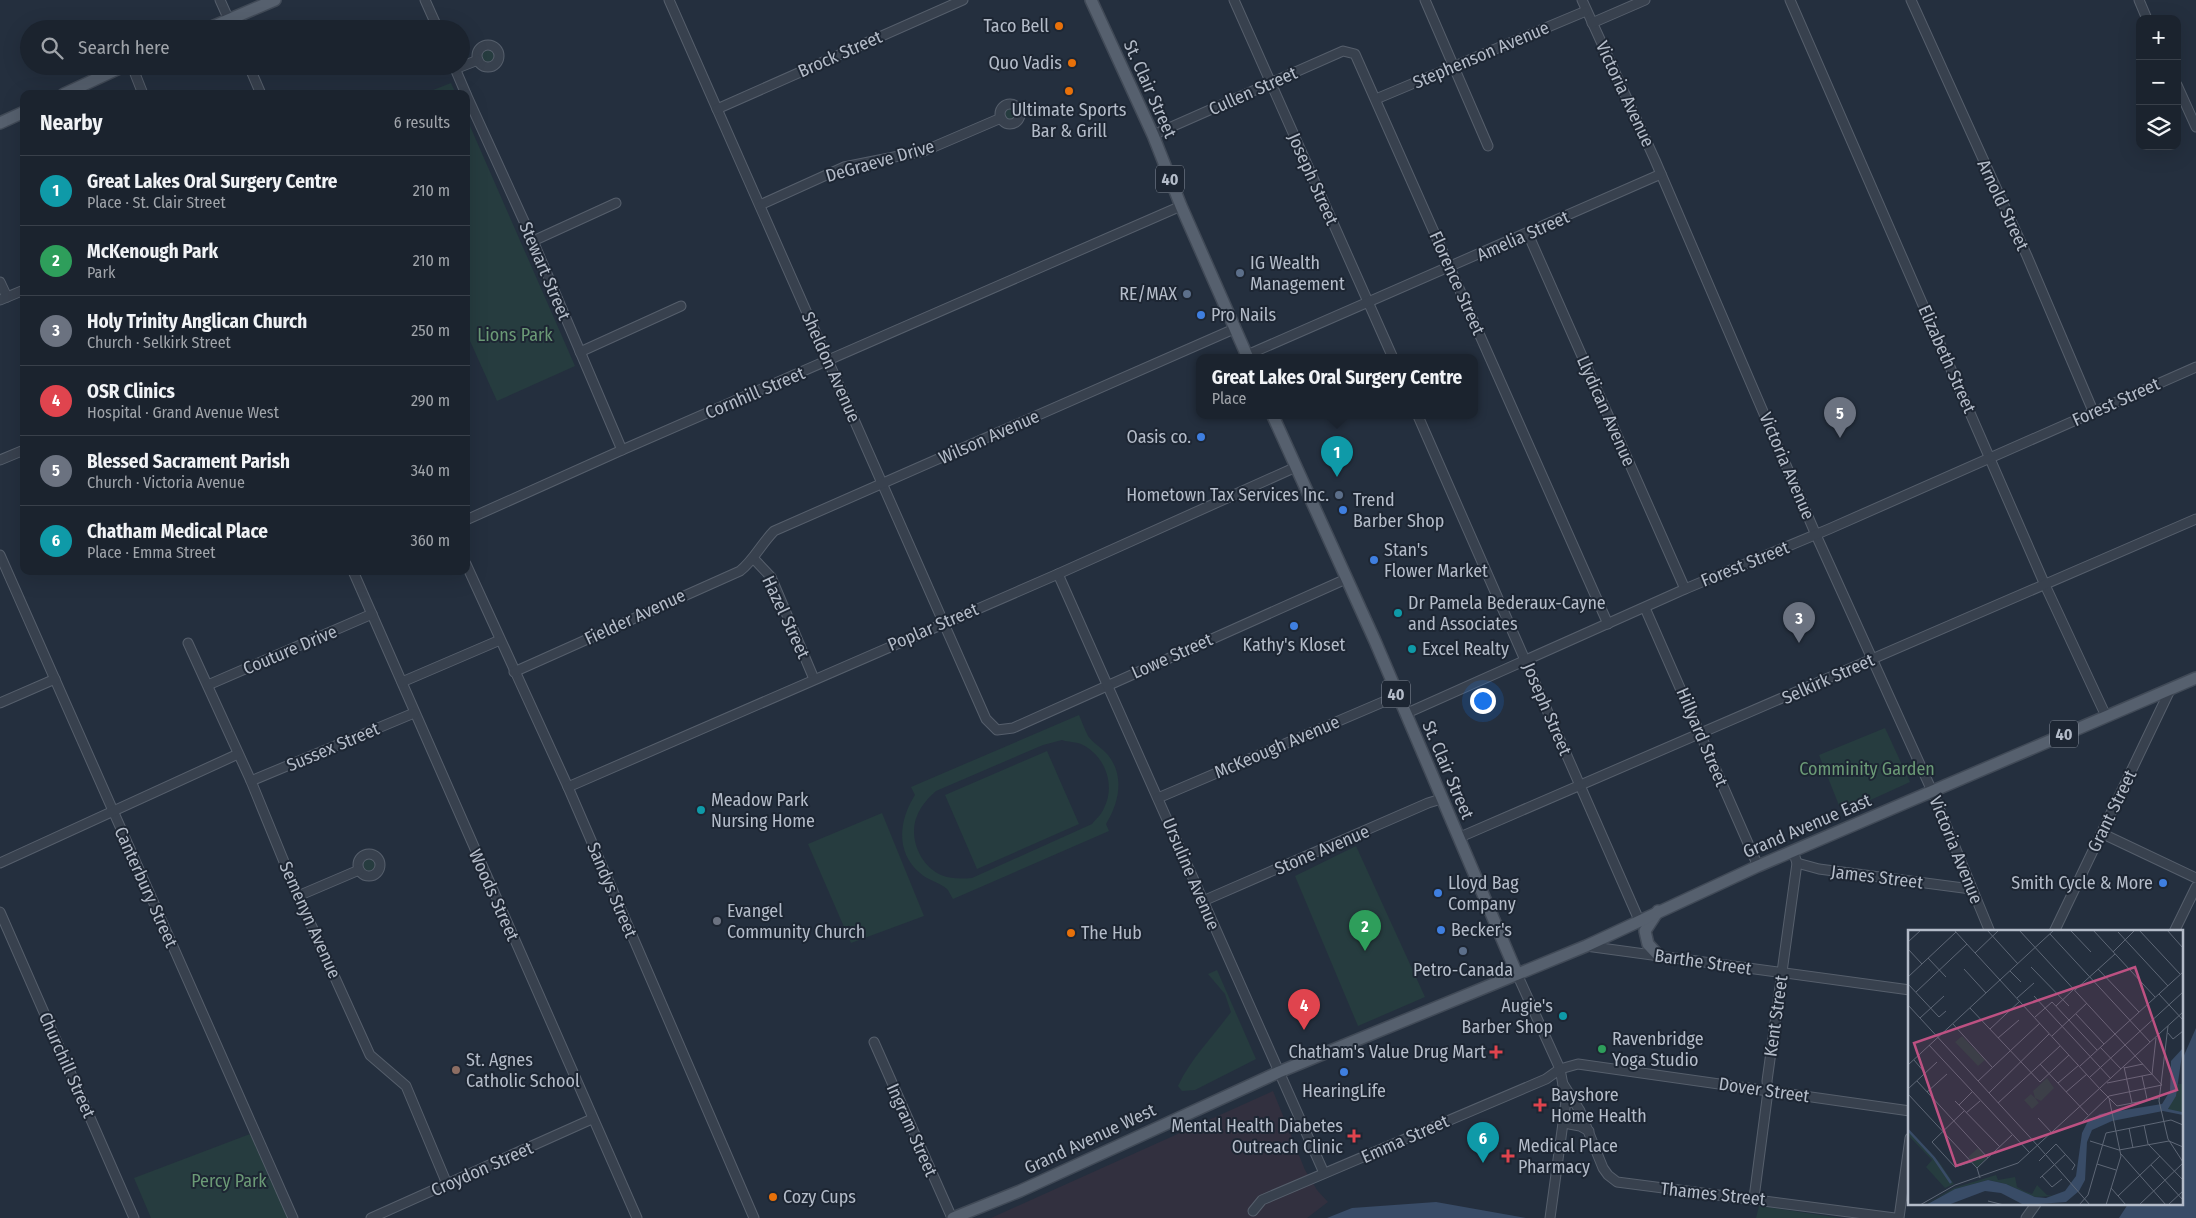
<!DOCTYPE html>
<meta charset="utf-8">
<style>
:root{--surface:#1b232e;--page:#282f3a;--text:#f1f3f6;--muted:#a0a4aa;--line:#39404a;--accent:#8ab4f8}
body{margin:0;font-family:"Fira Sans Condensed",sans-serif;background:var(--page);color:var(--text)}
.controls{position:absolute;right:15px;top:15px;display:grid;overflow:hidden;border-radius:10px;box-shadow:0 5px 20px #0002}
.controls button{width:45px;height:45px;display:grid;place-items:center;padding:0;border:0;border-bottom:1px solid var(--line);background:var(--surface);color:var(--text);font:25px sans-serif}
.you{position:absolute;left:1482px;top:700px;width:18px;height:18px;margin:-12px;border:4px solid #fff;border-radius:50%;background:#1a73e8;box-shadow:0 0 0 8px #1a73e833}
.badge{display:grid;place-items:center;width:32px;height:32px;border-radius:50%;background:var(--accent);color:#fff;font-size:16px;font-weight:700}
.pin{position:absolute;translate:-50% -41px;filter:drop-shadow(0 1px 2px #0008)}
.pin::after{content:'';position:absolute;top:26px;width:18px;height:15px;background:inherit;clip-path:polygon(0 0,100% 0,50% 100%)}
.popup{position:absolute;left:1196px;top:354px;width:282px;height:65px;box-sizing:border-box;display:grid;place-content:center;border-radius:10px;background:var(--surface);filter:drop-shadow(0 1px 4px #0005);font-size:16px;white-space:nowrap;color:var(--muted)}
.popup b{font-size:19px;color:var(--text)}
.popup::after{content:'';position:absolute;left:50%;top:100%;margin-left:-10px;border:10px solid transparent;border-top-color:var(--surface)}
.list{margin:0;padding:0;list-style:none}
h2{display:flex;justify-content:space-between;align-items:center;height:65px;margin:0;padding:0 20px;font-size:21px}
h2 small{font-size:16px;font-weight:400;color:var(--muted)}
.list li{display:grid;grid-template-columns:32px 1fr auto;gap:15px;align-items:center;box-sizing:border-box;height:70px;padding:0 20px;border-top:1px solid var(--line)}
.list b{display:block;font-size:19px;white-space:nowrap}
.list p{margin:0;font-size:16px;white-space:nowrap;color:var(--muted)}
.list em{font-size:16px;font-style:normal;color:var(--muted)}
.icon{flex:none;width:28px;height:28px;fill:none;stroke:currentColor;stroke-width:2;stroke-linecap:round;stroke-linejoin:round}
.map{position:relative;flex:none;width:2196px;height:1218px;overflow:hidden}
.search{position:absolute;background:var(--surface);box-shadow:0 5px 20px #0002;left:20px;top:20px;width:450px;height:55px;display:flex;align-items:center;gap:12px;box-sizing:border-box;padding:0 18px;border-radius:28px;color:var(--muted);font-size:19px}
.panel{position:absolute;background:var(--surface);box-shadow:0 5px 20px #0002;left:20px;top:90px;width:450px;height:485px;border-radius:10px}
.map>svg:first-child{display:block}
</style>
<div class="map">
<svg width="2196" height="1218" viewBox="0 0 2196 1218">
<rect width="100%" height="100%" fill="#242f3e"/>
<polygon fill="#32303f" points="1273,1091 1305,1170 1317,1190 1328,1202 1307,1218 991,1218"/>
<g fill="#263c3f" fill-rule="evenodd">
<circle cx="488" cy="56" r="6"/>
<polygon points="451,83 456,94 423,94"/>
<circle cx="1009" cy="114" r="7"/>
<polygon points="466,117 575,366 497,401 466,332"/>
<path d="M1079 715C1082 722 1085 730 1088 736 1093 743 1102 748 1108 755 1125 776 1119 803 1106 824L1109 831 953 899C951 896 949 891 947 889 939 882 927 880 920 873 895 852 899 820 915 795L911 787ZM1062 740C1068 742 1076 742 1081 744 1105 755 1116 785 1104 808 1102 814 1096 819 1092 824L972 878C961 879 951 879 941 875 920 866 908 837 917 816 921 806 928 798 936 791L1043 745Z"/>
<polygon points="1885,728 1910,782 1842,813 1819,755"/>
<polygon points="1047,751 1079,824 977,869 945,795"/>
<polygon points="882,813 924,916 851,943 808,844"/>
<polygon points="1356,846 1425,997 1358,1026 1295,876"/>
<circle cx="369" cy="865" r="6"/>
<path d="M1217 970 1256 1059 1195 1090 1182 1091 1178 1086C1191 1058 1213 1037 1231 1012L1225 994 1208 974Z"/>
<polygon points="250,1134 289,1218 151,1218 134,1178"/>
<polygon points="1759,1206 1840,1218 1756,1218"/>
</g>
<g fill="#394c67">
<polygon points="2196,1028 2196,1218 2119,1218 2128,1204 2182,1204 2182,1060"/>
<polygon points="1436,1202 1526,1218 1327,1218 1352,1208"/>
</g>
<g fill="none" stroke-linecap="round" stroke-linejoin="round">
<g stroke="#565f6c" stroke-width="11">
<g id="minor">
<polyline points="220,0 233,29"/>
<polyline points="425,0 438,29"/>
<polyline points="669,0 986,719 997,730 1013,728 1346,579"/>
<polyline points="1234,0 1393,358"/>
<polyline points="1425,0 1488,146"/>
<polyline points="1582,0 1655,160 1816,535 1932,791 1990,932"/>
<polyline points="1790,0 2045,585 2106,716"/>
<polyline points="1911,0 2027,256 2093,411"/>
<polyline points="2139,0 2147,19"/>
<polyline points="1592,23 1645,0"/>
<circle cx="488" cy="56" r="11"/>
<polyline points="132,66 143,94"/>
<polyline points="249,66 261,94"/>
<polyline points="454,66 466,94"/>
<polyline points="455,69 478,60"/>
<polyline points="2177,85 2196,127"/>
<polyline points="466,94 533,241 622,450"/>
<polyline points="1376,99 1586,11"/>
<circle cx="1010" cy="114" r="10"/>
<polyline points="717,109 963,0"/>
<polyline points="1153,135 1343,51 1355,54 1608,624"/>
<polyline points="760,205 844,167 924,151 1001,118"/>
<polyline points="1528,234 1685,589"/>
<polyline points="533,241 616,203"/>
<polyline points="0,282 7,297"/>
<polyline points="0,300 24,290"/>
<polyline points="580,352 681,306"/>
<polyline points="1247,355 1661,174"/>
<polyline points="1418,416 1639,920"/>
<polyline points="0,460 24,450"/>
<polyline points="466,520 622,450 1181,206"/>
<polyline points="0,555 293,1218"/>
<polyline points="754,559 771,577 814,679"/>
<polyline points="466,564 568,787 754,1218"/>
<polyline points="353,571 637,1218"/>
<polyline points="1058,574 1324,1173"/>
<polyline points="1645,608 1758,866"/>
<polyline points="188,643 251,781 298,896 370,1055 406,1086 447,1184"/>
<path d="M514 672 740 571C754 560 761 544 774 531L1234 329"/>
<polyline points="402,682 500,640"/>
<polyline points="208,685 372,614"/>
<polyline points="0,703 55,679"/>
<polyline points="1405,714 1685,589 1829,529 2196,367"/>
<polyline points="251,781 414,713"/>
<polyline points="568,787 1058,574 1296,467"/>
<polyline points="1158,798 1397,696"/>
<polyline points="2101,833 2196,878"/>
<polyline points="1458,838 2196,519"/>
<circle cx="369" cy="865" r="11"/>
<polyline points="0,863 238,754"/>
<polyline points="1797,863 1819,869 1971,889"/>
<polyline points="298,896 359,870"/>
<polyline points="1203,901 1428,803 1441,799"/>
<polyline points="0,912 134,1218"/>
<polyline points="2054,932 2170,690"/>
<polyline points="2174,932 2196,887"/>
<polyline points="1586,946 1910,990"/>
<polyline points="1517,974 1560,1069 1566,1101 1550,1218"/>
<polyline points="874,1042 952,1218"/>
<polyline points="1563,1084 1580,1111 1603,1168 1608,1175 1617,1182 1895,1218"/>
<polyline points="1564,1123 1580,1126 1589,1131"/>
<polyline points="1754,1198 1768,1091 1767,1081 1797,863 1793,851"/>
<polyline points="1253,1211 1262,1200 1546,1079 1560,1069 1578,1064 1910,1111"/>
<polyline points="371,1218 592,1119"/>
<polyline points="1899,1218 1910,1138"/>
<polyline points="2026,1218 2036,1204"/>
</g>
</g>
<g stroke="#414a57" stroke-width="14">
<g id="major">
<polyline points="1091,0 1153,135 1181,206 1248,358"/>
<polyline points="207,29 275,0"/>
<polyline points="64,94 124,66"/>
<polyline points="0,123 24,112"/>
<polyline points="1273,416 1375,641 1517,974"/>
<polyline points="1658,911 1645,931 1648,944 1659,956"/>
<polyline points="953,1218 1020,1191 1279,1072 1586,946 1758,866 2196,678"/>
</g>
</g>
<use href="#minor" stroke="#38414e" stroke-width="9"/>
<use href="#major" stroke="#56606e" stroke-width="11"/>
</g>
<g fill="#e8710a" stroke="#1d2633" stroke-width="2">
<circle cx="1059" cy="26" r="5"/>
<circle cx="1072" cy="63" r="5"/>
<circle cx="1069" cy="91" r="5"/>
<circle cx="1071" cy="933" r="5"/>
<circle cx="773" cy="1197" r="5"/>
</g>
<g fill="#5c6f8a" stroke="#1d2633" stroke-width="2">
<circle cx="1240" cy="273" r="5"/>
<circle cx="1187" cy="294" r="5"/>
<circle cx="1339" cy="495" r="5"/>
<circle cx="1463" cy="951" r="5"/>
</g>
<g fill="#3f7fe0" stroke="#1d2633" stroke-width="2">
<circle cx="1201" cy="315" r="5"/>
<circle cx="1201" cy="437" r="5"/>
<circle cx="1343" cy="510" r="5"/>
<circle cx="1374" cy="560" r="5"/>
<circle cx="1294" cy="626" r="5"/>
<circle cx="2163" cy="883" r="5"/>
<circle cx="1438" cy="893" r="5"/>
<circle cx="1441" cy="930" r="5"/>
<circle cx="1344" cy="1072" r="5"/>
</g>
<g fill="#0f9aa8" stroke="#1d2633" stroke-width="2">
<circle cx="1398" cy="613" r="5"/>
<circle cx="1412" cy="649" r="5"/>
<circle cx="701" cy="810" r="5"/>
<circle cx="1563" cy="1016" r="5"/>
</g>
<circle fill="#6b7280" stroke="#1d2633" stroke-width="2" cx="717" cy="921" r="5"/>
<circle fill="#2e9e5b" stroke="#1d2633" stroke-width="2" cx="1602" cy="1049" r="5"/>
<g fill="#e0444e" stroke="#1d2633" stroke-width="2">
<path d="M1493.5 1044.5h5v5h5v5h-5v5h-5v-5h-5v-5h5z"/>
<path d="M1537.5 1097.5h5v5h5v5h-5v5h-5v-5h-5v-5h5z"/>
<path d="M1351.5 1128.5h5v5h5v5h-5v5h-5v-5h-5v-5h5z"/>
<path d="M1505.5 1148.5h5v5h5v5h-5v5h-5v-5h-5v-5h5z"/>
</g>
<circle fill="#8d6e63" stroke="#1d2633" stroke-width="2" cx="456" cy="1070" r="5"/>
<g text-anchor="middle" stroke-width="4" stroke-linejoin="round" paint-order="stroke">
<g fill="#1d2633" stroke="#878f9c" stroke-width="1">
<rect x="1156" y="165.5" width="28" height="27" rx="4"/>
<rect x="1382" y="680.5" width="28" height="27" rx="4"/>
<rect x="2050" y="720.5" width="28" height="27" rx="4"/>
</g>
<g font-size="16" font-weight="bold" fill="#b4bcc9">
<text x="1170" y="185">40</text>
<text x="1396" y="700">40</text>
<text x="2064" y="740">40</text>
</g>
<g font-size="18" fill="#b4bcc9" stroke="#1d2633" text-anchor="start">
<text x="1049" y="32" text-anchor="end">Taco Bell</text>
<text x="1062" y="69" text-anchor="end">Quo Vadis</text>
<text x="1069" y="116" text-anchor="middle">Ultimate Sports<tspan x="1069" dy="21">Bar &amp; Grill</tspan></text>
<text x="1250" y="269">IG Wealth<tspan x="1250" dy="21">Management</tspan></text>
<text x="1177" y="300" text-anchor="end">RE/MAX</text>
<text x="1211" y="321">Pro Nails</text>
<text x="1191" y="443" text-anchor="end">Oasis co.</text>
<text x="1329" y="501" text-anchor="end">Hometown Tax Services Inc.</text>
<text x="1353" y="506">Trend<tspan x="1353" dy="21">Barber Shop</tspan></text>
<text x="1384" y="556">Stan's<tspan x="1384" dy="21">Flower Market</tspan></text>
<text x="1408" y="609">Dr Pamela Bederaux-Cayne<tspan x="1408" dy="21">and Associates</tspan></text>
<text x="1294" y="651" text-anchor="middle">Kathy's Kloset</text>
<text x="1422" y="655">Excel Realty</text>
<text x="711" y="806">Meadow Park<tspan x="711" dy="21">Nursing Home</tspan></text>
<text x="1448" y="889">Lloyd Bag<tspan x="1448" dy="21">Company</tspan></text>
<text x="2153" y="889" text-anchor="end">Smith Cycle &amp; More</text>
<text x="727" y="917">Evangel<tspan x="727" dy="21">Community Church</tspan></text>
<text x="1451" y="936">Becker's</text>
<text x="1081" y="939">The Hub</text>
<text x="1463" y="976" text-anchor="middle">Petro-Canada</text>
<text x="1553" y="1012" text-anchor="end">Augie's<tspan x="1553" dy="21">Barber Shop</tspan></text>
<text x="1612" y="1045">Ravenbridge<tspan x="1612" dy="21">Yoga Studio</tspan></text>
<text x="1486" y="1058" text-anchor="end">Chatham's Value Drug Mart</text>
<text x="466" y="1066">St. Agnes<tspan x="466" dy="21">Catholic School</tspan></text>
<text x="1344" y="1097" text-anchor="middle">HearingLife</text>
<text x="1551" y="1101">Bayshore<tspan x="1551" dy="21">Home Health</tspan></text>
<text x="1343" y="1132" text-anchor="end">Mental Health Diabetes<tspan x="1343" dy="21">Outreach Clinic</tspan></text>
<text x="1518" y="1152">Medical Place<tspan x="1518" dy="21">Pharmacy</tspan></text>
<text x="783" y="1203">Cozy Cups</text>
</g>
<g font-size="18" fill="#b4bcc9" stroke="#1d2633">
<text transform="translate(840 54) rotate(-24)" y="6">Brock Street</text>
<text transform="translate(1481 55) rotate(-23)" y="6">Stephenson Avenue</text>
<text transform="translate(1150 89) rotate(66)" y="6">St. Clair Street</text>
<text transform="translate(1253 91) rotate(-24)" y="6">Cullen Street</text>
<text transform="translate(1625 94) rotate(65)" y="6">Victoria Avenue</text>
<text transform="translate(880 161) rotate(-16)" y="6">DeGraeve Drive</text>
<text transform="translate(1313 179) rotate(66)" y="6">Joseph Street</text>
<text transform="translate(2003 205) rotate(65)" y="6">Arnold Street</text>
<text transform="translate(1523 236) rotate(-24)" y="6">Amelia Street</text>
<text transform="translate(545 271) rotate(67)" y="6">Stewart Street</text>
<text transform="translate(1457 283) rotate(66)" y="6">Florence Street</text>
<text transform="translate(1947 359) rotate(66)" y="6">Elizabeth Street</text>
<text transform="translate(831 367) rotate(66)" y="6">Sheldon Avenue</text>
<text transform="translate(755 393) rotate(-23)" y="6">Cornhill Street</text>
<text transform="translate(2116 402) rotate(-24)" y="6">Forest Street</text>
<text transform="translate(1606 411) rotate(66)" y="6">Llydican Avenue</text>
<text transform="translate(989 437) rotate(-24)" y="6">Wilson Avenue</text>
<text transform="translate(1787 466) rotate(67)" y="6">Victoria Avenue</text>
<text transform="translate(1745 564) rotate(-22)" y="6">Forest Street</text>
<text transform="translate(635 617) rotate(-25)" y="6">Fielder Avenue</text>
<text transform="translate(786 617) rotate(65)" y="6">Hazel Street</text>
<text transform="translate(933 627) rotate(-23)" y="6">Poplar Street</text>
<text transform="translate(290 650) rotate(-23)" y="6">Couture Drive</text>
<text transform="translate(1172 656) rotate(-24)" y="6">Lowe Street</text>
<text transform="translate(1828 679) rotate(-24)" y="6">Selkirk Street</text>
<text transform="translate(1547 709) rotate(67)" y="6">Joseph Street</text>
<text transform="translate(1702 737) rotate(67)" y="6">Hillyard Street</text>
<text transform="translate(333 747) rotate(-23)" y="6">Sussex Street</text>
<text transform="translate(1277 747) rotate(-23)" y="6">McKeough Avenue</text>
<text transform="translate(1448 770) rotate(67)" y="6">St. Clair Street</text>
<text transform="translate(2112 811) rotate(-64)" y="6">Grant Street</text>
<text transform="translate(1807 826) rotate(-23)" y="6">Grand Avenue East</text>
<text transform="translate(1322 850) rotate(-23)" y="6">Stone Avenue</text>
<text transform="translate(1956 850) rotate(68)" y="6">Victoria Avenue</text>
<text transform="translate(1191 874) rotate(67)" y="6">Ursuline Avenue</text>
<text transform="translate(1877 877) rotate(7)" y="6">James Street</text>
<text transform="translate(146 887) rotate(66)" y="6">Canterbury Street</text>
<text transform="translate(612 890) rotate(67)" y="6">Sandys Street</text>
<text transform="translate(494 895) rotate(66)" y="6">Woods Street</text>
<text transform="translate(310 920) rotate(66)" y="6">Semenyn Avenue</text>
<text transform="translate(1703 962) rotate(8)" y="6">Barthe Street</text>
<text transform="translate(1776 1016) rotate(-82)" y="6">Kent Street</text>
<text transform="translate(67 1065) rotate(66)" y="6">Churchill Street</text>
<text transform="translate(1764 1090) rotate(8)" y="6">Dover Street</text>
<text transform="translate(912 1130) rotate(66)" y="6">Ingram Street</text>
<text transform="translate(1090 1139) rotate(-25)" y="6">Grand Avenue West</text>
<text transform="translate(1405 1139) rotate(-24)" y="6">Emma Street</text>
<text transform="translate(482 1169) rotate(-24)" y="6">Croydon Street</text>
<text transform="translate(1713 1194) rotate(6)" y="6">Thames Street</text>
</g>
<g font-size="18" fill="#6b9a76" stroke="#1d2633">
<text x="515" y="341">Lions Park</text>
<text x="1867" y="775">Comminity Garden</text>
<text x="229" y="1187">Percy Park</text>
</g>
</g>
<g transform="translate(1908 930)">
<rect width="275" height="275" fill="#242f3e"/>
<path d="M54 106 77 130 70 136 47 112ZM139 148 146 158 133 171 127 168 131 173 124 179 116 170 123 164 127 168 125 161ZM270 154H275V182L260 180ZM0 199 31 232 46 254 37 258 18 237 24 230 0 205ZM70 218 79 228 69 237 60 227ZM88 245 90 250 107 247 109 257 116 261 124 264 129 255 139 265 145 266 127 267 98 254 80 250 47 259 16 275 46 258Z" fill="#263c3f"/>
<path d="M275 118 268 166 260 179 274 182 275 185 255 181 204 191 184 200 179 212 177 250 171 261 158 272 116 275 93 263 77 261 40 275H18L47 259 80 250 98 254 127 267 138 268 157 261 168 246 174 203 180 191 192 184 254 174 262 161 263 131Z" fill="#394c67"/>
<path fill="none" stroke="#394c67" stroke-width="2.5" d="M0 200 26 228 43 253"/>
<path fill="none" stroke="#5e6776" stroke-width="1" d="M46 0 192 159M79 0 110 34M111 0 254 155M185 0 247 67M231 0 272 44M259 0 275 18M163 1 183 22M210 2 260 56M142 4 242 112M0 12 13 0M0 19 14 34M205 22 227 0M67 23 91 0M20 28 38 47M123 37 161 76M56 39 78 63M190 39 231 82M102 41 113 52M0 47 48 2M0 54 31 87 38 81M167 60 207 24M8 62 59 14M251 64 275 90M126 66 203 149M109 68 126 53M0 75 130 216M148 76 165 60M62 78 132 152 161 125M168 84 196 114M127 87 144 72 189 120M12 88 36 66M45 94 84 137M260 96 251 171 260 209 275 232M82 99 112 71M260 103 265 109 275 101M144 106 179 73M90 108 111 90M21 115 121 222M192 117 213 139M6 130 17 143M132 134 180 185M0 135 146 0M172 136 275 42M216 137 224 173M216 138 235 134M244 144 248 108M234 146 239 169M182 147 275 62M9 151 80 228M70 151 132 93M150 153 171 135M199 153 244 144M0 159 29 132M192 159 209 176 251 168M19 162 39 144M158 162 179 144M81 163 141 104M0 164 69 238 72 248M47 171 92 217M90 173 152 116M51 175 64 162M56 181 24 212 47 237 63 232M58 183 72 171M130 188 144 203M174 192 201 166 254 155M236 195 240 214 275 250M221 198 225 218M182 211 211 220 261 211 275 217M130 216 182 275M213 224 258 275M131 231 148 214 167 235 164 240M189 234 208 240M243 235 275 270M69 238 104 205M134 246 144 257 154 249M132 248 158 224M203 258 218 275M210 266 252 226M80 271 96 275M12 275 47 255 110 233 275 82M171 275 180 265 198 203 263 190 275 195M198 275 213 226 201 168M231 275 275 233M260 275 275 261"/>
<path fill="#bd5182" fill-opacity="0.15" stroke="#bd5182" stroke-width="2.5" d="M227 37 269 160 48 236 6 113Z"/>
<rect width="275" height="275" fill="none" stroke="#b4bcc9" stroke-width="2.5"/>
</g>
</svg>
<div class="controls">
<button>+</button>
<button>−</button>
<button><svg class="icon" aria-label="layers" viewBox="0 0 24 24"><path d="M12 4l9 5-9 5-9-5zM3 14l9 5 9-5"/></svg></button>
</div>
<div class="you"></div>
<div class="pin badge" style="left:1337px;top:477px;background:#0f9aa8">1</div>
<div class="popup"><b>Great Lakes Oral Surgery Centre</b>Place</div>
<div class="pin badge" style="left:1365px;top:951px;background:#2e9e5b">2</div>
<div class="pin badge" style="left:1799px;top:643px;background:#6b7280">3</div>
<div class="pin badge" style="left:1304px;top:1030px;background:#e0444e">4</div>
<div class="pin badge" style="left:1840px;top:438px;background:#6b7280">5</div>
<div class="pin badge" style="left:1483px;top:1163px;background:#0f9aa8">6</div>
<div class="search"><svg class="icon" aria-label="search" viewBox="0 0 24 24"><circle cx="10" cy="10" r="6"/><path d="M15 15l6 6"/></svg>Search here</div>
<section class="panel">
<h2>Nearby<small>6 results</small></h2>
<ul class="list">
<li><span class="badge" style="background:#0f9aa8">1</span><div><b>Great Lakes Oral Surgery Centre</b><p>Place · St. Clair Street</p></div><em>210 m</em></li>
<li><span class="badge" style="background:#2e9e5b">2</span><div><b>McKenough Park</b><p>Park</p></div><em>210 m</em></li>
<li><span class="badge" style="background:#6b7280">3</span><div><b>Holy Trinity Anglican Church</b><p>Church · Selkirk Street</p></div><em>250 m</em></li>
<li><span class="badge" style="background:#e0444e">4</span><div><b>OSR Clinics</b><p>Hospital · Grand Avenue West</p></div><em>290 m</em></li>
<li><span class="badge" style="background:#6b7280">5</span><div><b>Blessed Sacrament Parish</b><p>Church · Victoria Avenue</p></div><em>340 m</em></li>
<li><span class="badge" style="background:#0f9aa8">6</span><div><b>Chatham Medical Place</b><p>Place · Emma Street</p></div><em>360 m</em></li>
</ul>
</section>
</div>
